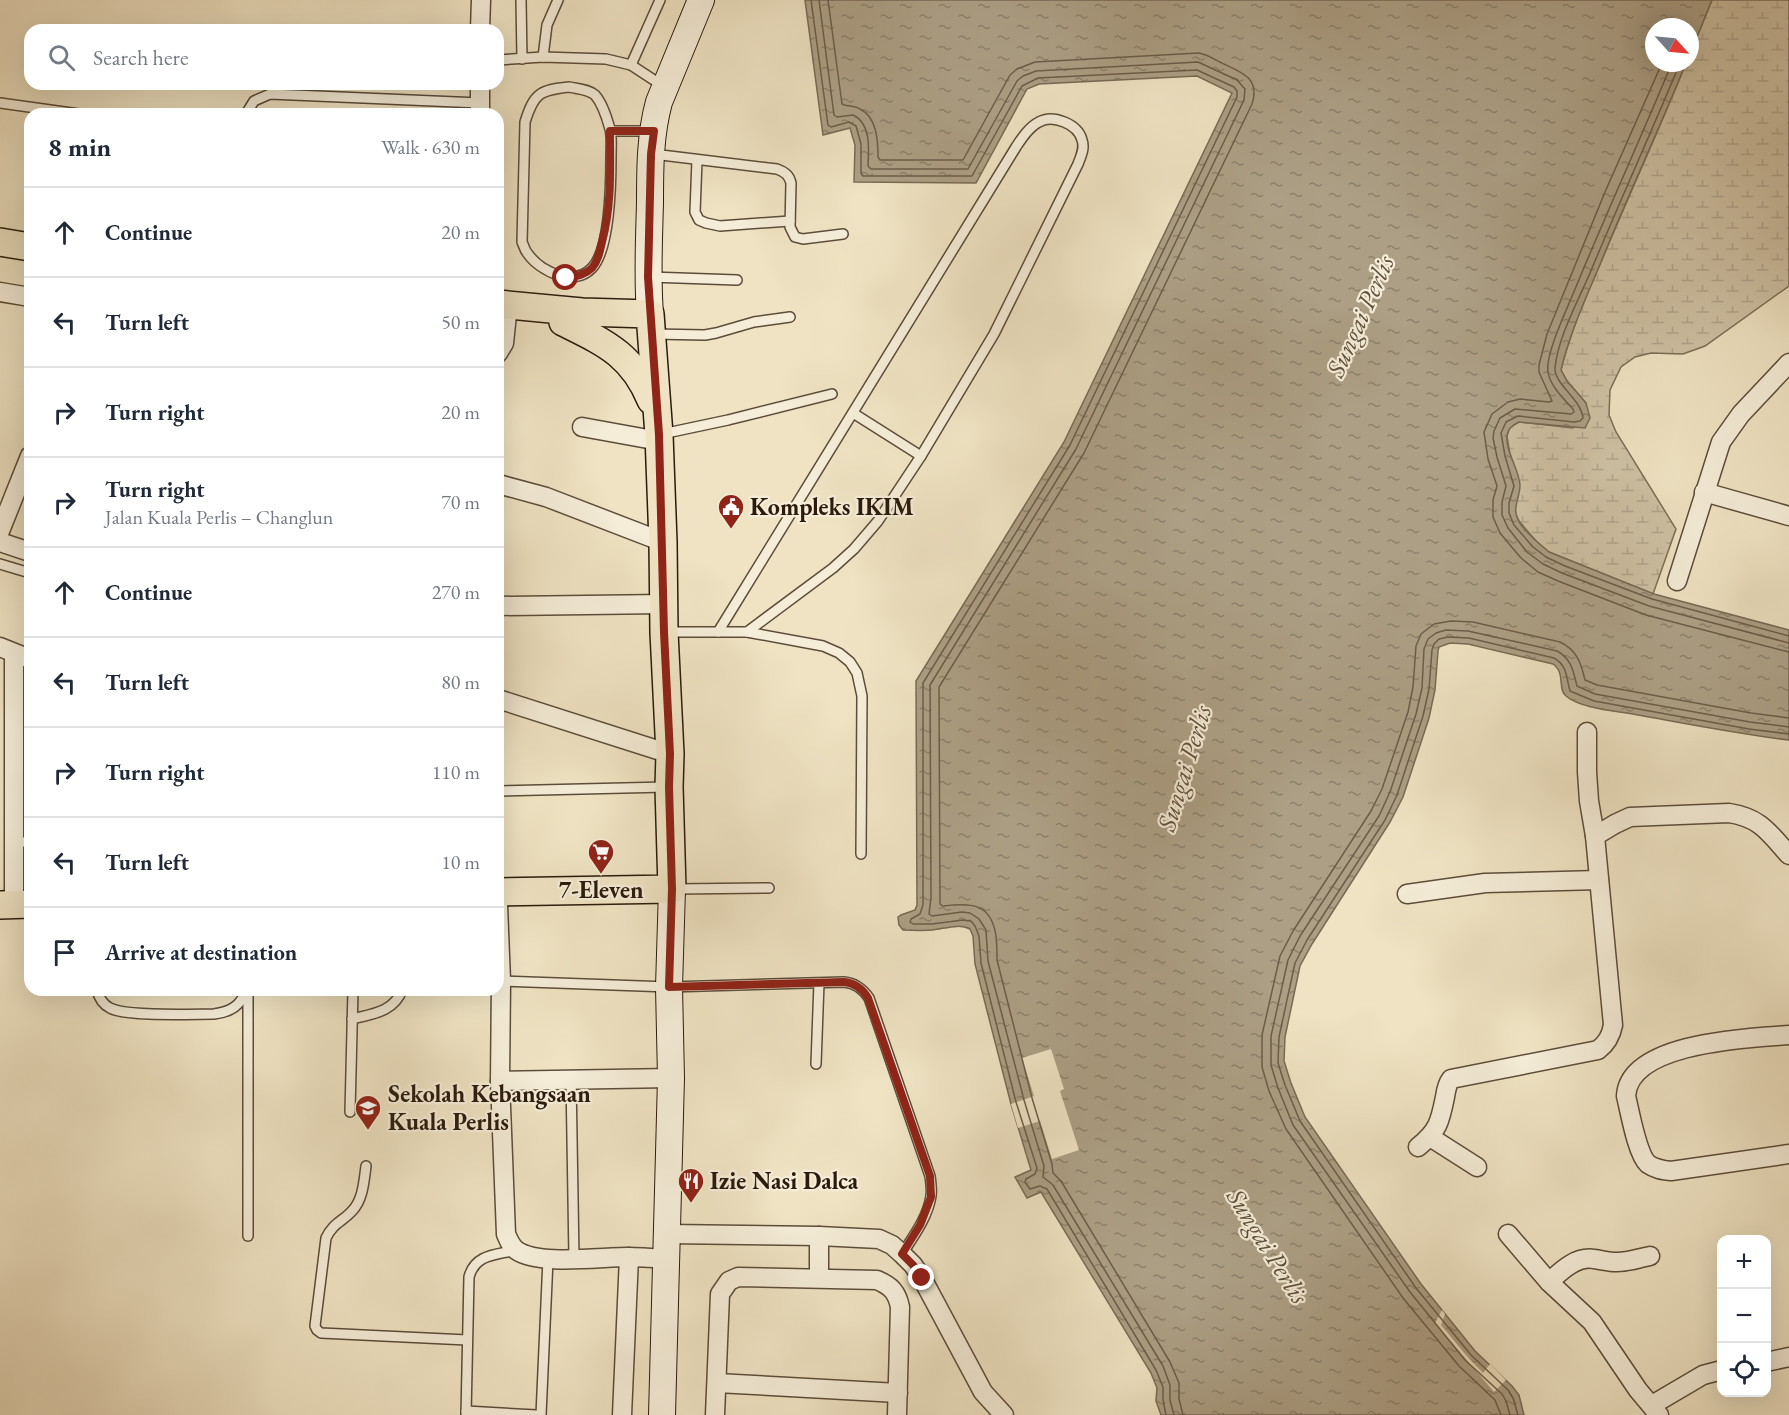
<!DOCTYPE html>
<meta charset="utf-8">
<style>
:root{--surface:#fff;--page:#f2f2f3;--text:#1f2937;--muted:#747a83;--line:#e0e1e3}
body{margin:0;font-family:"EB Garamond",serif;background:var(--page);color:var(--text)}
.controls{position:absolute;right:18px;bottom:18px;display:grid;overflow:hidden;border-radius:12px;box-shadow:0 6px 24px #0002}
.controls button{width:54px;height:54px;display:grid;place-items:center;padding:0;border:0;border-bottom:2px solid var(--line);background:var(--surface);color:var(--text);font:30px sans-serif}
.compass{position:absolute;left:1645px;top:18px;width:54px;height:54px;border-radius:50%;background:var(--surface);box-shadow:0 6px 24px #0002;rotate:117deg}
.stop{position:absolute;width:18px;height:18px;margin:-14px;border:4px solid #8f2418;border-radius:50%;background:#fff}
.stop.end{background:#8f2418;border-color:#fff;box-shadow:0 2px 6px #0008}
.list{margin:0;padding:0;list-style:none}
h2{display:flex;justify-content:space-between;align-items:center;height:78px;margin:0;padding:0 24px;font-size:26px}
h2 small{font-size:20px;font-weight:400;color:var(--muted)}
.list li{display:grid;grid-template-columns:39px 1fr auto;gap:18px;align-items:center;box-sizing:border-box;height:90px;padding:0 24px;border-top:2px solid var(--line)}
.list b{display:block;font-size:22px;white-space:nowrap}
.list p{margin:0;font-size:20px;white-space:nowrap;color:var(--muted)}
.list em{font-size:20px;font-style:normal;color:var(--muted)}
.icon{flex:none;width:33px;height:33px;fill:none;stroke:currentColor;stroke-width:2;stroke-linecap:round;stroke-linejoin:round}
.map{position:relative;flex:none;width:1789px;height:1415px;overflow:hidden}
.search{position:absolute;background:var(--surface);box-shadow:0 6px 24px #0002;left:24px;top:24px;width:480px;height:66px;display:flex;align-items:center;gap:15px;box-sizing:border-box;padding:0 21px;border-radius:18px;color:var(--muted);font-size:22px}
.panel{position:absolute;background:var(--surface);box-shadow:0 6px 24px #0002;left:24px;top:108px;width:480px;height:888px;border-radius:18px}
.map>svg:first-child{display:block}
</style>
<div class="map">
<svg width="1789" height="1415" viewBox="0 0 1789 1415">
<defs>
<pattern id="wetland-marsh" width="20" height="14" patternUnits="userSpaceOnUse" patternTransform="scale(1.5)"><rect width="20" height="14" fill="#cec1a4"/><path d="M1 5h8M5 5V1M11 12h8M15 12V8" fill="none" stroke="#b1a58c"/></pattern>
<pattern id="water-ripples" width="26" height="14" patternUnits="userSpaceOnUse" patternTransform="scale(1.5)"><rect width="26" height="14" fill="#ac9f85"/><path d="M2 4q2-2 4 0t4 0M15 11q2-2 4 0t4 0" fill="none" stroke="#8c816b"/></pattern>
</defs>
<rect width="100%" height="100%" fill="#efe3c3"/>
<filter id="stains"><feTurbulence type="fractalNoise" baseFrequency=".00333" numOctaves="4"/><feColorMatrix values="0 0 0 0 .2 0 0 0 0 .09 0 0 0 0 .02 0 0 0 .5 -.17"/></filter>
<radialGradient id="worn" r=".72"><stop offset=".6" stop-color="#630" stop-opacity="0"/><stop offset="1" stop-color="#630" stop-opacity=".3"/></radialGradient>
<path fill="url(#wetland-marsh)" stroke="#7c6e58" stroke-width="1.5" d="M1712 0H1789V286L1705 346 1683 354 1651 353 1635 357 1621 367 1610 390 1609 415 1616 432 1676 529 1653 594 1549 552 1537 542 1519 521 1515 512 1518 477 1510 454 1507 436 1510 427 1519 422 1573 428 1586 403 1567 381 1561 370C1570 332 1586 297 1601 262 1629 195 1659 130 1686 63H1690V54Z"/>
<path fill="url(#water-ripples)" stroke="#786a55" stroke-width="1.5" d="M805 0H1712L1690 54V27H1654V63H1686C1659 130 1628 195 1601 262 1586 298 1570 332 1561 370L1567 381 1586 403 1590 418 1585 428 1519 422C1513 425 1508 428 1507 435 1505 451 1519 469 1520 485 1520 499 1511 508 1519 522 1526 533 1538 543 1549 552L1654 594 1789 630V740C1738 734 1688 724 1638 715 1618 711 1581 709 1566 696 1557 689 1566 673 1553 664L1468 644 1450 643 1439 647 1438 651 1435 690 1429 718 1403 797 1390 822 1312 944 1300 966 1285 1037 1284 1061 1291 1083 1305 1117 1421 1284 1475 1351 1512 1386 1519 1395 1524 1415H1161L1156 1401 1157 1388 1151 1373 1041 1192 1027 1198 1015 1177 1031 1170 1011 1104 975 964 973 936 970 929C959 923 944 929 932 930 922 931 912 930 903 930L899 925 898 917 901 915 915 910 917 905 916 681 1064 442 1232 93 1197 76 1039 84 1027 89 976 183 854 182 855 145 850 128 823 135Z"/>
<g fill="#efe3c3">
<polygon points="1051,1049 1064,1089 1060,1091 1079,1150 1052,1159 1040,1121 1018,1128 1011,1104 1034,1096 1022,1058"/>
<polygon points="1442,1310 1445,1314 1441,1325 1466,1355 1483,1373 1490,1364 1506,1380 1494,1392 1435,1323"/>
</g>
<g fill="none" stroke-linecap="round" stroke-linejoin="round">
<g stroke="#6c5d49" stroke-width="1.5">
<polyline points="811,0 828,125 831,127 849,122 856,126 861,144 861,173 863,176 972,176 1022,86 1038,78 1197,70 1234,87 1237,91 1237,97 1070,445 923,683 923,905 920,914 911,919 910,922 913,924 932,924 963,920 971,921 975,926 979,936 981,963 1016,1102 1037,1168 1035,1174 1026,1179 1025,1182 1030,1189 1040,1186 1047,1189 1156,1370 1163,1387 1163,1400 1166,1415"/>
<path d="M819 0 834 115 837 117 853 115C871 123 869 149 868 166L871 169H968L1017 81 1023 76 1036 71 1198 62 1237 80 1245 89 1244 100 1076 449 930 685 931 898 929 914 932 916 962 912 970 913 979 919 986 930 988 961 1024 1100 1044 1166 1043 1177 1053 1185 1163 1366 1170 1385V1400L1174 1415"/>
<path d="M828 0 842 104C847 107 854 105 860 109 877 117 878 141 878 157L880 160H963L1010 75 1017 69 1035 62 1199 53C1209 55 1217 61 1226 65 1244 73 1260 80 1252 104L1084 453 939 687 940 904 943 906C970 903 991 902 996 936 997 944 997 952 997 960L1032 1098 1052 1164 1053 1173 1061 1181 1170 1362 1179 1383V1399L1183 1415"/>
<polyline points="1662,63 1605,192 1547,334 1539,365 1539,372 1552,401 1549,402 1520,399 1508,402 1492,414 1484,432 1488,459 1497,486 1493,500 1493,517 1500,533 1521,558 1538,572 1558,581 1646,615 1789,652"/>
<path d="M1672 63C1640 140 1605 216 1573 294 1566 311 1545 355 1548 372 1550 386 1564 399 1573 409L1574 412 1571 414 1515 409 1500 418 1494 431 1493 438 1497 457 1506 486 1502 502V515L1508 528 1527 552 1543 564 1562 573 1649 606 1789 643"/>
<path d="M1680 63C1651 133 1619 203 1590 273 1578 301 1558 337 1555 368 1554 384 1581 399 1583 418L1580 421 1574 422 1518 416 1506 422 1501 433 1505 456 1514 486 1509 503V513L1514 525 1533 547 1546 557 1565 566 1652 599 1789 636"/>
<path d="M1501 1415 1495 1400 1459 1366 1403 1298 1286 1129 1269 1091 1262 1067V1035L1280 956 1293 931 1371 811 1382 789 1408 712 1413 687 1416 646 1421 634 1434 624 1451 621 1473 622 1560 642C1577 650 1581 663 1585 680L1597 685 1751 713 1789 718"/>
<path d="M1510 1415 1506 1401 1502 1394 1465 1360 1410 1292 1293 1125 1278 1088 1271 1065V1036L1288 960 1300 936 1379 816 1390 792 1416 714 1422 688 1424 649 1428 639 1436 633 1446 630 1468 631 1557 651C1572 659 1573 671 1577 686L1595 694 1750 722 1789 727"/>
<path d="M1518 1415 1513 1398 1508 1390 1471 1355 1416 1288 1300 1121 1285 1085 1278 1063 1279 1037 1295 963 1307 940 1385 820 1397 795 1423 716 1429 689 1432 650 1434 644 1439 639 1448 637 1469 638 1554 658C1568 666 1566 678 1570 691L1594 701 1749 729 1789 734"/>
</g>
<g stroke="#5c4d3a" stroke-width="12">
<g id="lane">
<polyline points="521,0 522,59"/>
<polyline points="543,57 547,25 558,0"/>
<polyline points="498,60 543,57 606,59 631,65 663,86"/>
<polyline points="631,65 660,0"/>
<path d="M569 87C578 89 588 89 595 95 603 104 607 118 610 129 612 137 611 147 611 156 611 182 610 249 592 268 574 287 541 272 528 254 525 251 524 246 522 242L525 122C534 93 540 90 569 87Z"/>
<polyline points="0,103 79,114"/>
<polyline points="246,114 254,101 270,94 480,103"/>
<polyline points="611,131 650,131"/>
<path d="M653 154 777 169C785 172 789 175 791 183L790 227 795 237 803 239 843 234"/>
<polyline points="697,160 695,212 699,220 706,223 720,226 790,221"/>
<polyline points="650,277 737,280"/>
<polyline points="653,334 705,335 716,333 754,322 790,317"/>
<polyline points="853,413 921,456"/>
<polyline points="662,434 728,420 832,394"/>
<polyline points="0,564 30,573"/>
<polyline points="667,632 747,632 823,646 839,653 850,662 857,673 862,696 861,854"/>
<path d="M718 632 1016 147C1022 138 1029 127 1039 122 1053 114 1078 124 1082 140 1085 148 1081 156 1078 164L994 334 921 456 878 521 854 549 833 568 747 632"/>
<polyline points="498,791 666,787"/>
<polyline points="14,842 30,842"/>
<polyline points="676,889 769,888"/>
<path d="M501 981 669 987 844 982C855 983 862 988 869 998L930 1176C931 1183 932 1190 931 1196 928 1217 913 1237 902 1254"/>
<path d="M97 990C99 998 102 1004 110 1008 126 1017 192 1014 214 1014 230 1012 241 1006 246 990"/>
<path d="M352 1019C372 1014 394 1012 402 990"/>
<polyline points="816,1064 819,983"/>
<polyline points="571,1079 574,1258"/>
<polyline points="350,1112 353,990"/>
<path d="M366 1166C364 1181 363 1200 352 1211 342 1222 333 1223 326 1238L315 1326 317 1330 321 1333 467 1340"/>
<polyline points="248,1236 248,990"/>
<polyline points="466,1411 536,1415"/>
<path d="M466 1415 469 1277C475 1254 496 1255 516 1250"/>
<polyline points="541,1415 548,1259"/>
</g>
</g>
<g stroke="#5c4d3a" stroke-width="21">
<g id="street">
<polyline points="480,30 481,0"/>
<polyline points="480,84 480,114"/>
<polyline points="0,292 30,297"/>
<polyline points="498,353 504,343 508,305"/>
<polyline points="582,427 659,441"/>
<polyline points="498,484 546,497 663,542"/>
<polyline points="1704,492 1789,516"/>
<polyline points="0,531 30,456"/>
<polyline points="0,542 30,552"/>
<polyline points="1677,581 1721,442 1741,414 1789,363"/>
<polyline points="498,606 664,604"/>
<polyline points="0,647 30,659"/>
<polyline points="498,699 670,754"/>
<path d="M1595 836 1615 824 1630 817 1729 813C1761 818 1769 833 1789 855"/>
<polyline points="1407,894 1485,883 1599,880"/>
<polyline points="14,904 14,654"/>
<path d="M498 905 501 981 500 1081 506 1234C509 1241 511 1246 516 1250 538 1266 600 1257 628 1257 640 1257 653 1258 666 1259"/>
<path d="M1789 1035C1749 1038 1629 1042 1626 1096 1630 1112 1637 1154 1648 1164 1655 1169 1662 1170 1671 1171L1789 1154"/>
<polyline points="500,1081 671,1078"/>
<polyline points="1430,1137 1477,1167"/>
<path d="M1418 1147C1438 1131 1440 1122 1445 1097 1446 1090 1447 1084 1451 1079L1598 1050C1607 1043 1611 1036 1613 1025L1595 836 1589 801 1587 772V732"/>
<polyline points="668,1234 819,1236 879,1239 892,1245 902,1254 913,1265 922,1278 983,1392 1004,1415"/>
<polyline points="1508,1234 1549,1282 1592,1322 1638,1390 1659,1415"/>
<polyline points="819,1236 819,1278"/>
<path d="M1549 1282C1561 1271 1576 1256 1594 1259 1602 1260 1609 1262 1617 1262 1628 1262 1639 1258 1650 1256"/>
<polyline points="1766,1362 1789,1357"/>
<polyline points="717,1383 898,1393"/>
<polyline points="1652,1405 1703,1375 1722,1370"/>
<polyline points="622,1415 629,1257"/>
<path d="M715 1415 720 1294 729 1281 738 1277 877 1280C891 1286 897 1292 900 1307L897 1415"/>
</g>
</g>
<g stroke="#2b1b0d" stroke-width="28">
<g id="secondary">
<path d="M650 314C647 277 649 240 650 203 650 169 650 135 659 102L701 0"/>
<polyline points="662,1415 671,1078 669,987 672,889"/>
</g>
</g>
<g stroke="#2b1b0d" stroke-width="30">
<g id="primary">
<polyline points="0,242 30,247"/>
<polyline points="498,304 582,312 650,314 659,435 663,542 664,632 670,754 669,787 672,889 498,892"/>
<path d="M563 322C605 343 632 354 651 400"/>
<polyline points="0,905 30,904"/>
</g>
</g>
<use href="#lane" stroke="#f5edd8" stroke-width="9"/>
<use href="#street" stroke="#f5edd8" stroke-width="18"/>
<use href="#secondary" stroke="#f5edd8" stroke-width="26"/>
<use href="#primary" stroke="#efe3c3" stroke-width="27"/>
</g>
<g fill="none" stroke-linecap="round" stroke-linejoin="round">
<path stroke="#8f2418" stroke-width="8" d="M566 278C576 276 585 275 592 268 598 261 600 251 602 242 612 204 610 170 610 131H654L651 154 648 277 659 435 664 632 670 754 669 787 672 889 669 987 844 982C855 983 862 988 868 998L930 1176 931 1197 920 1225 902 1254 913 1265 922 1278"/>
</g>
<defs>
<g id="civic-pin" transform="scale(1.35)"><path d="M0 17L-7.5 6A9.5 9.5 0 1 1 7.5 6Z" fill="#8f2418" stroke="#f5edd8"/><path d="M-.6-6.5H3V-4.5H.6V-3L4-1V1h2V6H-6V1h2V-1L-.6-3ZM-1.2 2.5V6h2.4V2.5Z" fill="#fff"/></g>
<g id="supermarket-pin" transform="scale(1.35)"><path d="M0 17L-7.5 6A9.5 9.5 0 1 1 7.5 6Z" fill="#8f2418" stroke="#f5edd8"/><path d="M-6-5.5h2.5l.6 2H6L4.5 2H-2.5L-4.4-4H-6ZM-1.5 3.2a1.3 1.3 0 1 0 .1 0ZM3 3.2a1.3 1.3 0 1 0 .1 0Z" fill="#fff"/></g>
<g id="school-pin" transform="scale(1.35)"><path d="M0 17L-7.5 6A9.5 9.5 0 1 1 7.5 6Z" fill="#8f2418" stroke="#f5edd8"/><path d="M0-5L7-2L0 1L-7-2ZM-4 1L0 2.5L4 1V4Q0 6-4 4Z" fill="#fff"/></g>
<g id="restaurant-pin" transform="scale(1.35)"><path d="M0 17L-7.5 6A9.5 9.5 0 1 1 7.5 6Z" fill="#8f2418" stroke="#f5edd8"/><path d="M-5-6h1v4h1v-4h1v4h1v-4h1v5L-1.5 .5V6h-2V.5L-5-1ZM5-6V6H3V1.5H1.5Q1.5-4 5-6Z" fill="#fff"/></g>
</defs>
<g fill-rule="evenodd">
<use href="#civic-pin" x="731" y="507"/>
<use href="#supermarket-pin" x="601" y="852"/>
<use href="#school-pin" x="368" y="1108"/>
<use href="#restaurant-pin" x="691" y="1181"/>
</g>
<g text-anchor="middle" stroke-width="4.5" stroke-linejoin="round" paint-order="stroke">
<g font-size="24" font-weight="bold" fill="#2b1b0d" stroke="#f5edd8" text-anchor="start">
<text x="750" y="515">Kompleks IKIM</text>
<text x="601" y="898" text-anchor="middle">7-Eleven</text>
<text x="388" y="1102">Sekolah Kebangsaan<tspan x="388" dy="28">Kuala Perlis</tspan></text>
<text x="710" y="1189">Izie Nasi Dalca</text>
</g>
<g font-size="26" font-style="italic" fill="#5f503d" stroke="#f5edd8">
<text transform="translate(1360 316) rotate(-66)" y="9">Sungai Perlis</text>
<text transform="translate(1184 768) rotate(-73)" y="9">Sungai Perlis</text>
<text transform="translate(1268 1246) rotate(58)" y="9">Sungai Perlis</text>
</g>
</g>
<rect width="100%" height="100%" filter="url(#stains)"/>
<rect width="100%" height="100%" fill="url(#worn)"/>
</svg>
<div class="controls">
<button>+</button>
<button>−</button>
<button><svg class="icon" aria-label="locate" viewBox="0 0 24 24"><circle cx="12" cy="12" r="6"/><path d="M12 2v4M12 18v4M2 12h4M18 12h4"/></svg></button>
</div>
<svg class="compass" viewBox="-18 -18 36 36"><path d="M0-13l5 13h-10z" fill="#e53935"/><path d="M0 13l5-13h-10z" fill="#747a83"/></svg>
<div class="stop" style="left:566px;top:278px"></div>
<div class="stop end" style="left:922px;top:1278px"></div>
<div class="search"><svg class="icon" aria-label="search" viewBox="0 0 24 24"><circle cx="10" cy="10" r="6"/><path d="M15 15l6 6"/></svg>Search here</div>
<section class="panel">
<h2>8 min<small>Walk · 630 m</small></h2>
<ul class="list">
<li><svg class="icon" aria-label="ahead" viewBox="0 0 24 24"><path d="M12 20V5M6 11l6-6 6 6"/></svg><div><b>Continue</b></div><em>20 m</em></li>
<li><svg class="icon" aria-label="left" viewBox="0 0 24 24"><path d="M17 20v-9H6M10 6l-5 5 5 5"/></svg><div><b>Turn left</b></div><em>50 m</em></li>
<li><svg class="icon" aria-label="right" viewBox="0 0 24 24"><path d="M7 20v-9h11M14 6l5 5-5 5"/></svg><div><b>Turn right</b></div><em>20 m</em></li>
<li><svg class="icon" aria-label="right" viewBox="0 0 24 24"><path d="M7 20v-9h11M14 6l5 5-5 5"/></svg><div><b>Turn right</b><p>Jalan Kuala Perlis – Changlun</p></div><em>70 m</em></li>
<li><svg class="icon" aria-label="ahead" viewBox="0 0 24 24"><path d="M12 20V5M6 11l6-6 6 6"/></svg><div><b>Continue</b></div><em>270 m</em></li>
<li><svg class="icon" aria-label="left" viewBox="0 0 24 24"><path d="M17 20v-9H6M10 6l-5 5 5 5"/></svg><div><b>Turn left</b></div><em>80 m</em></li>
<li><svg class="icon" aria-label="right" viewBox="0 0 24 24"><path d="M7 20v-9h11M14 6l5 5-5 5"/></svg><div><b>Turn right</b></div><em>110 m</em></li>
<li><svg class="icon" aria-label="left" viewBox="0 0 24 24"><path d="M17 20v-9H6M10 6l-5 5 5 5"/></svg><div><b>Turn left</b></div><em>10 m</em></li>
<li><svg class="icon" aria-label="arrive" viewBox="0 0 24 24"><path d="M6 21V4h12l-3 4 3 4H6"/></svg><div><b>Arrive at destination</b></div></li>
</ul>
</section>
</div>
